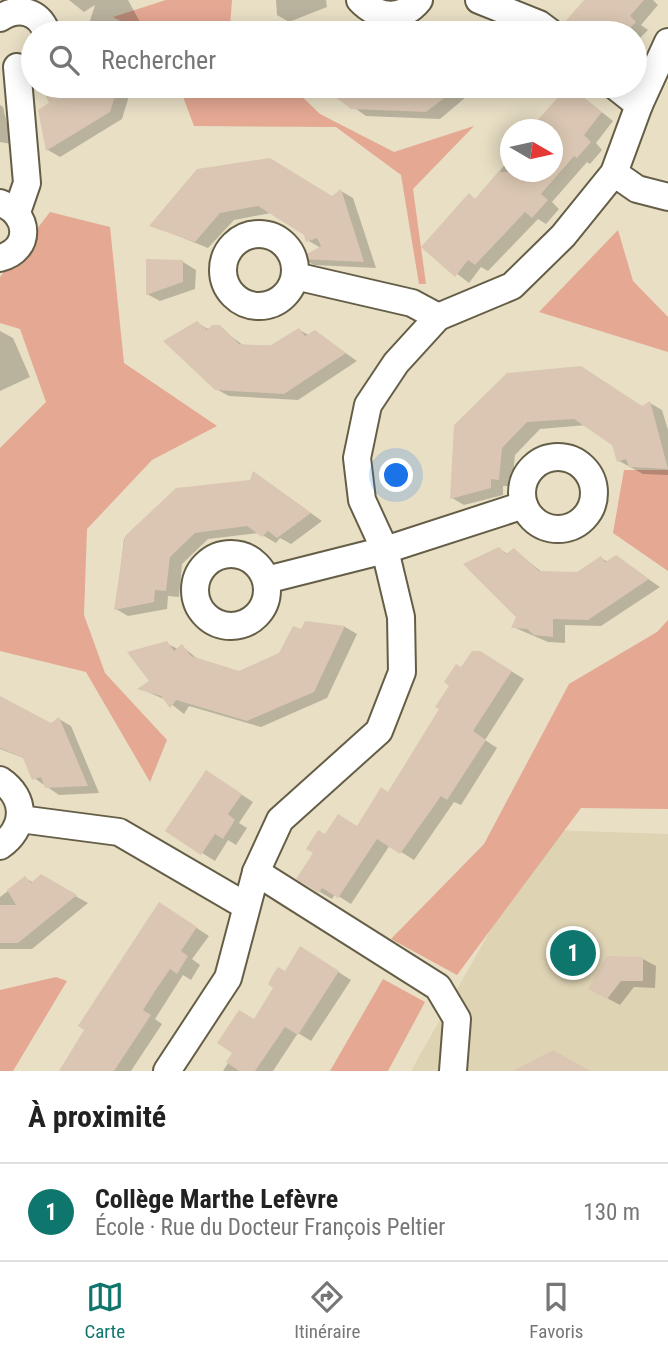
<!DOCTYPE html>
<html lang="fr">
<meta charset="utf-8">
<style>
:root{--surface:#fff;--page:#f2f2f2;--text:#222;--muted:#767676;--line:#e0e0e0;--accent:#0f766e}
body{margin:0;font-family:"Roboto Condensed",sans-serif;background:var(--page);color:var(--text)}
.compass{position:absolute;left:500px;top:119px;width:63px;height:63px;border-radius:50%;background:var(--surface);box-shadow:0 4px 18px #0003;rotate:99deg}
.you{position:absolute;left:397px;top:476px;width:24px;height:24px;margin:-18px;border:5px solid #fff;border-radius:50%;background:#1a73e8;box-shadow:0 0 0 10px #1a73e833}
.badge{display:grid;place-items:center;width:46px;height:46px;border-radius:50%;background:var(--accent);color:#fff;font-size:23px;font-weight:700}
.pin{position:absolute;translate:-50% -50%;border:4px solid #fff;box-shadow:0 2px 7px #0006}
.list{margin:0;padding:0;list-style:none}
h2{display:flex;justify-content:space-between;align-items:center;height:91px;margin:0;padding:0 28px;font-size:30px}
h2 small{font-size:23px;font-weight:400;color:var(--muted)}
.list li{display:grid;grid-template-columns:46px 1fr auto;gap:21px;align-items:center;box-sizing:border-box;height:98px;padding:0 28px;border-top:2px solid var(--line)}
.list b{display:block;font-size:26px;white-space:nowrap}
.list p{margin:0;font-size:23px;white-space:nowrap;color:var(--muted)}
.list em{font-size:23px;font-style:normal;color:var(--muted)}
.icon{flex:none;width:38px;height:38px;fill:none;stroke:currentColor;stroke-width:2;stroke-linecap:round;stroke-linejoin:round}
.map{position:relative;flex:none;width:668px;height:1071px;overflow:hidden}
.search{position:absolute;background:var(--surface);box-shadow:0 4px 18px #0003;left:21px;right:21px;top:21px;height:77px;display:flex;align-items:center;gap:18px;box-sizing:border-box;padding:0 24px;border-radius:38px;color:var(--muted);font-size:26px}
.sheet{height:189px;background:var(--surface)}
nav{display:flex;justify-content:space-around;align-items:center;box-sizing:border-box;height:98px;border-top:2px solid var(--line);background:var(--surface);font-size:19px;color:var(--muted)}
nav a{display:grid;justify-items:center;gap:4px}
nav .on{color:var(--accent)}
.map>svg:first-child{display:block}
</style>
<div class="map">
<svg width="668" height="1071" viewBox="0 0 668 1071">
<rect width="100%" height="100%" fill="#e8dfc5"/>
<polygon fill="#ded3b3" points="547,830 668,834 668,1071 411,1071"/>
<g fill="#e4a893">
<polygon points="166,0 232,0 230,26 237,33 140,32 113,17"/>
<polygon points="179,86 291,86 320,114 394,152 474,126 413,189 426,284 419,284 401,175 336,127 194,126"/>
<polygon points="50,212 110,227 124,363 217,426 152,460 87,529 84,615 105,673 167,740 150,782 86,672 0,651 0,448 46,402 20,329 0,323 0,277"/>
<polygon points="618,230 633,281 668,317 668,352 539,312"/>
<polygon points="624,470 668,470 668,571 613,533"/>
<polygon points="668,620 668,809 581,808 457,975 391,939 484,844 569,684 657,632"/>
<polygon points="56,977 67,981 13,1071 0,1071 0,990"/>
<polygon points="383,979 425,1002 388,1071 330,1071"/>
</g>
<g fill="#0003">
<polygon points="69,0 128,0 146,33 86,33 95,5 84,12"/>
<polygon points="276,0 326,0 327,7 289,22 277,15"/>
<polygon points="587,0 653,0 658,5 641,25 648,30 635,43 635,33 579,33 567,22"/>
<polygon points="65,86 132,86 122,119 60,157 48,150 40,111 51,104 48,96"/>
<polygon points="324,86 479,86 440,119 366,116"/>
<polygon points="569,86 613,121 596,143 602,150 590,164 587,162 552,202 559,209 546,224 538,219 488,271 481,267 469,283 423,247 469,195 477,200 510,158 510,172 552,172 552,130 534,130"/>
<polygon points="0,105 3,107 12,144 0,142"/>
<polygon points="198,170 332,198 341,191 353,198 376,268 314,265 303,259 321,248 307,240 306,234 271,213 234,220 208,248 151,225"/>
<polygon points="183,262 196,270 195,289 160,301 147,294"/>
<polygon points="197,323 210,330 219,327 244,346 272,346 299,330 309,335 315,332 357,361 298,400 229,396 216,389"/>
<polygon points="0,331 13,338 30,377 0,391"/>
<polygon points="650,403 662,410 668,430 668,475 643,474 619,461 614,444 587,425 540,429 515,455 512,486 503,486 503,495 464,505 452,498 456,426 643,408"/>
<polygon points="252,481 266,481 322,521 291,544 280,538 276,543 259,533 208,539 182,564 179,597 168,596 167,609 128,616 116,609 124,539 177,490"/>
<polygon points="499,549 508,554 514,550 543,573 578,574 601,558 608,562 616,557 660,587 601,626 565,625 565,643 548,642 513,627 518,617"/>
<polygon points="306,623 345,627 357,634 327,698 261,727 189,706 184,714 166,700 141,689 151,681 166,643 178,649 182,646 200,661 239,673 280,654"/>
<polygon points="493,660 524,679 485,740 497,748 461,805 454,802 414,860 390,845 351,904 335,894 332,899 320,892 326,836 363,832 441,709 461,670"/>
<polygon points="0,699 52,725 59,719 71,726 99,793 59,795 34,778 26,759 0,749"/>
<polygon points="219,780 253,802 239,823 247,828 236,845 228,840 215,861 167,831"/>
<polygon points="41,877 88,903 32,949 0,949 0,897 25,878 34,883"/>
<polygon points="172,912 209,936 192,959 200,965 191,980 183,975 155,1019 162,1024 131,1071 61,1071"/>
<polygon points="313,956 351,980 311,1041 298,1033 273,1071 223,1071 285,973"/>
<polygon points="643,959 656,966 655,988 634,987 620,1005 603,996"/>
</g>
<g fill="#dac6b2">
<polygon points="584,0 644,0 630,16 636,22 625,33 577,33 565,22"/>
<polygon points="62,86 118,86 110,112 46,151 38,110 49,103 46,96"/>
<polygon points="321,86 460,86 426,112 351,109"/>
<polygon points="568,86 602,112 584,135 591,142 577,158 574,156 541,194 548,200 532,218 525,212 475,265 468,260 455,277 421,247 469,193 475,199 498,172 552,172 552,130 529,130"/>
<polygon points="270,158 332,196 341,189 364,262 299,259 321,246 317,238 306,242 304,235 258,206 220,213 195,242 149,226 197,169"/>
<polygon points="146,259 183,260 183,282 146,295"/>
<polygon points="197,321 207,330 212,325 220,325 239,344 253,345 271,345 299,328 305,336 315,330 346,353 284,394 215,390 163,341"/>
<polygon points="581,366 642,406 650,401 668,469 629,467 626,459 617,462 612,445 574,419 527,422 502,448 499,480 491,479 491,488 450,499 454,425 507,373"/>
<polygon points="253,471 311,513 277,538 268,531 262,537 247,526 195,533 170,557 166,591 155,590 154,602 114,610 125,536 176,488 250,480"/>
<polygon points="499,547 506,554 514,548 539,571 577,572 601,556 605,562 616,555 649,579 588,620 553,619 553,637 534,635 527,629 511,628 516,617 463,564"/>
<polygon points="305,621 345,626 314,692 247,721 176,700 170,708 161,696 137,689 149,681 127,652 167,641 174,651 182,644 191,656 239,671 279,653 293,626 301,629"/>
<polygon points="472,651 480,651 512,671 473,731 486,740 447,800 441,796 400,854 377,839 338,898 322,888 319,893 296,879 313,853 306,849 318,830 325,834 338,814 357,826 381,787 388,792 439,709 435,707 449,686 444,682 456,664 461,667"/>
<polygon points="0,696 51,723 59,717 88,786 45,788 41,777 32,780 23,758 0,748"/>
<polygon points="206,770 242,794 228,814 235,820 223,839 215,834 201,855 165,831"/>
<polygon points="41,874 77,895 18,943 0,943 0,905 16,905 7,890 25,876 31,883"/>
<polygon points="159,902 197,927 181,951 188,956 177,974 170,969 155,991 143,1010 151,1015 114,1071 59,1071 84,1030 78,1026"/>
<polygon points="300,946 339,971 298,1035 285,1027 255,1071 239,1071 226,1062 232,1053 217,1043 239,1010 254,1019 273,988 268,984 272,976 278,967 285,971"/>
<polygon points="607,956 643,957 643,981 621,981 607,999 588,989"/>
<polygon points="553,1050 590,1071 513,1071"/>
</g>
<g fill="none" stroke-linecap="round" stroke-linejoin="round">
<g stroke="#655e47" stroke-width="30">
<g id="minor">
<path d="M360 0C377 18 402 21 419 0"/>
<polyline points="479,0 539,24 551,33"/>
<path d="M0 18C19 6 39 11 47 33"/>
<polyline points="615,86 639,105"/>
<polyline points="614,173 637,189 668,197"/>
<path d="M0 203C30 213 32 250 0 258"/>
<polyline points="17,212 27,183 17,67"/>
<circle cx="259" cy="270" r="36"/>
<polyline points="295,276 412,303 438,317"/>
<circle cx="558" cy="493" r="36"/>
<circle cx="231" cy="590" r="36"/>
<polyline points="266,580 385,550 524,505"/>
<path d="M0 780C27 798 26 828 0 846"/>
<polyline points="20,819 119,832 246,906"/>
<polyline points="256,872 438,987 457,1019 453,1071"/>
<polyline points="167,1071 228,978 256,872 280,820 379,731 402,672 401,617 385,550 362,500 357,458 368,405 396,363 438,317 512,286 563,236 614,173 639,105 668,42"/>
</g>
</g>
<use href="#minor" stroke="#fff" stroke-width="26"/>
</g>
</svg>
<svg class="compass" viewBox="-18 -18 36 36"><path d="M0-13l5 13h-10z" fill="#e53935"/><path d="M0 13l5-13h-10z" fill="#767676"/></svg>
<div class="you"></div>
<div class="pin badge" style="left:573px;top:953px">1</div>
<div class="search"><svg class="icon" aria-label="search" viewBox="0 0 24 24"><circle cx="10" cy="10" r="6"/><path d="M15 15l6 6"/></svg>Rechercher</div>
</div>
<section class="sheet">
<h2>À proximité<small></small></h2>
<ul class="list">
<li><span class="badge">1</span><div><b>Collège Marthe Lefèvre</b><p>École · Rue du Docteur François Peltier</p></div><em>130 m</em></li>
</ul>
</section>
<nav>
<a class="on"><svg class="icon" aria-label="map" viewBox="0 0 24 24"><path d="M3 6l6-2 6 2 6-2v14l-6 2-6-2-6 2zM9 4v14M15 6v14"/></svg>Carte</a>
<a><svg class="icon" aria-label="directions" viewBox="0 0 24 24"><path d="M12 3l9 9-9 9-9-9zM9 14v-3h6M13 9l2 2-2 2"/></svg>Itinéraire</a>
<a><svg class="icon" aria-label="saved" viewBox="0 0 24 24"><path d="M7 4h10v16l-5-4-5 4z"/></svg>Favoris</a>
</nav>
